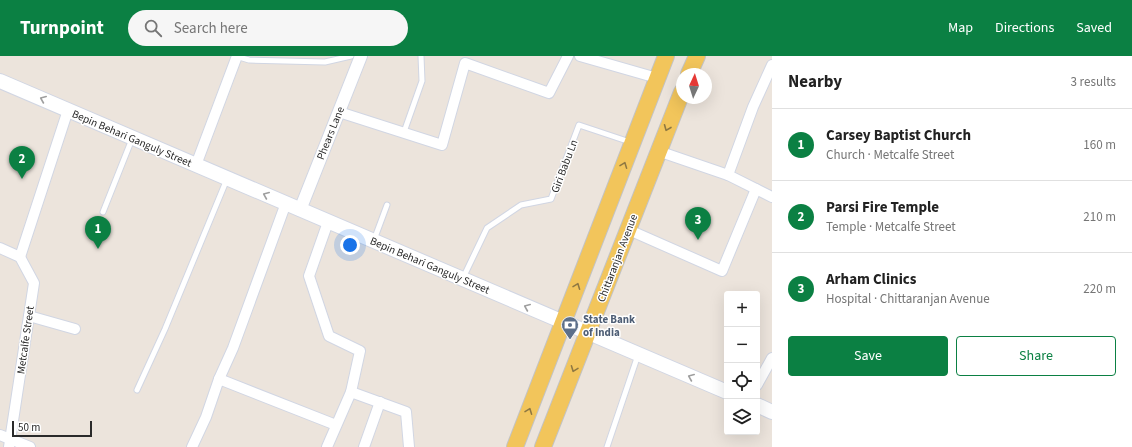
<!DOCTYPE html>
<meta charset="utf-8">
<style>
:root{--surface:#fff;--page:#f6f6f6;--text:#222;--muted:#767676;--line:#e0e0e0;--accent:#0b8043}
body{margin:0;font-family:"Source Sans 3",sans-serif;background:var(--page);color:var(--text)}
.controls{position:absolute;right:12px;bottom:12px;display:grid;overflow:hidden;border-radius:4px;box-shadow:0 4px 16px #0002}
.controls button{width:36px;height:36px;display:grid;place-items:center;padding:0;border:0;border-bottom:1px solid var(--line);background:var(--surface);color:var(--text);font:20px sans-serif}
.compass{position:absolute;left:676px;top:12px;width:36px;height:36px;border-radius:50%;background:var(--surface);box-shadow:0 4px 16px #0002;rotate:4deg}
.scale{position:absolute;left:12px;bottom:10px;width:80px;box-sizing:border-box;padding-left:4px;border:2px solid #2a2a2a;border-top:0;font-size:11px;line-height:14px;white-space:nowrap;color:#2a2a2a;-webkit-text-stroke:3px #fff;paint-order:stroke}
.you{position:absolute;left:350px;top:189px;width:14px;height:14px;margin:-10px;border:3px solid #fff;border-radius:50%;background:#1a73e8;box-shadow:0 0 0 6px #1a73e833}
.badge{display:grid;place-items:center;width:26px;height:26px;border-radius:50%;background:var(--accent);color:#fff;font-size:13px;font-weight:700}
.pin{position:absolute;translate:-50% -33px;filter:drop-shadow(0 1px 2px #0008)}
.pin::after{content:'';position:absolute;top:21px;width:14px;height:12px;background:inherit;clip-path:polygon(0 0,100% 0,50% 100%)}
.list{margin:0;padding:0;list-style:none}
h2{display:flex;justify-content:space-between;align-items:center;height:52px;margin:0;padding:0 16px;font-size:17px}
h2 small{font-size:13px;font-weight:400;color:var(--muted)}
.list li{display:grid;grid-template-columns:26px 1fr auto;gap:12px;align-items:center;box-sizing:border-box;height:72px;padding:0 16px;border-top:1px solid var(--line)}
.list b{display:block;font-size:15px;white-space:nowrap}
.list p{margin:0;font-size:13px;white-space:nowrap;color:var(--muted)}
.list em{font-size:13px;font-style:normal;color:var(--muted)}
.actions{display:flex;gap:8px;padding:12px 16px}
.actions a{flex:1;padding:9px 0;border:1px solid var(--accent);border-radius:4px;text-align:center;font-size:14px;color:var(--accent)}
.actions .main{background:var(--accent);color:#fff}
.icon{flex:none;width:22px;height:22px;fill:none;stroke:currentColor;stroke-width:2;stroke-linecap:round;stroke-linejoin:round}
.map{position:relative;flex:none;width:772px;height:391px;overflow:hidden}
header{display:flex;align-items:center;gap:24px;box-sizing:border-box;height:56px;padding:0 20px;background:var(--accent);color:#fff}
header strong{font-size:19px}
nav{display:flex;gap:22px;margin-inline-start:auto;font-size:14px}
.search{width:280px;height:36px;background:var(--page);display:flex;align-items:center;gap:10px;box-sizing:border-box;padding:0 14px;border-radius:22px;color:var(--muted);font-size:15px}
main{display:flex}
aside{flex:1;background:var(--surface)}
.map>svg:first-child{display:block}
</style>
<header>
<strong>Turnpoint</strong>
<div class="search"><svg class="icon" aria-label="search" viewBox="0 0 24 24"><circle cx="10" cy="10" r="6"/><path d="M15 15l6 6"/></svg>Search here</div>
<nav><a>Map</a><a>Directions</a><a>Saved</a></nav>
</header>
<main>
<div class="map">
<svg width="772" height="391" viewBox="0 0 772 391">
<rect width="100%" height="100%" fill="#ece4dc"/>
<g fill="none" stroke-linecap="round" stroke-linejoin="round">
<g stroke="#d1d6e3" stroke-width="7">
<g id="service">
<polyline points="236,0 249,4 325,6 351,0"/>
<polyline points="404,76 422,25 421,0"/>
<polyline points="103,156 132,83"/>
<polyline points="374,184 387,149"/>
<polyline points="463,222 487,172 521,149 551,143 579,69 630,86"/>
<polyline points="137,334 165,273 227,123"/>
<polyline points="607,391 638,299"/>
</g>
</g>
<g stroke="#d1d6e3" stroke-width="12">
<g id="minor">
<polyline points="580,0 657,22"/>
<polyline points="339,56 442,89 465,7 549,37 568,0"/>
<polyline points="658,95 728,119 772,141"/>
<polyline points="196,109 237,0"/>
<polyline points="728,119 753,51 772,9"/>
<polyline points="629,174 722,215 756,133"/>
<polyline points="0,192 20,201 34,227 9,391"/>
<polyline points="20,201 68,54"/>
<polyline points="29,260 75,273"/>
<polyline points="219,323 336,369"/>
<polyline points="757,329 772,302"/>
<polyline points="351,336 406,356 409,391"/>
<polyline points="0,379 30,391"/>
<polyline points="192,391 206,361 219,323 233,292 286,147"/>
<polyline points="327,391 351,336 360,295 329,280 309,220 328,166"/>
<polyline points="364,391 380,346"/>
</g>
</g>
<g stroke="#d1d6e3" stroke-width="14">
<polyline id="tertiary" points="300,154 361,0"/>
</g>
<g stroke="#d1d6e3" stroke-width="16">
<g id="secondary">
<polyline points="0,25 727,336"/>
<polyline points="757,349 772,356"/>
</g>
</g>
<g stroke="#c3c3c3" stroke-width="18">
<g id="primary">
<polyline points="689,18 697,0"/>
<polyline points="515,391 666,0"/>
<polyline points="543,391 682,36"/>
</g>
</g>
<use href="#service" stroke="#fff" stroke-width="5"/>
<use href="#minor" stroke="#fff" stroke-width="10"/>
<use href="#tertiary" stroke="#fff" stroke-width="12"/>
<use href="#secondary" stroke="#fff" stroke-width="14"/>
<use href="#primary" stroke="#f2c55b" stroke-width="16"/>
</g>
<defs><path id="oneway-chevron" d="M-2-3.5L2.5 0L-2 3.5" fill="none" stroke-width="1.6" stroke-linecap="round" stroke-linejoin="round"/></defs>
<g stroke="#9f9f9f">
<use href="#oneway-chevron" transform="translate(43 43) rotate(-157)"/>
<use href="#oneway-chevron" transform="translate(266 139) rotate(-157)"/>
<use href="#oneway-chevron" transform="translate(527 251) rotate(-157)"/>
<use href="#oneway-chevron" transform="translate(691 321) rotate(-157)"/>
</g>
<g stroke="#8e7842">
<use href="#oneway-chevron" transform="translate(667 72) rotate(112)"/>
<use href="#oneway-chevron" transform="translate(624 109) rotate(-69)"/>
<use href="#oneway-chevron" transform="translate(577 230) rotate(-69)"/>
<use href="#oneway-chevron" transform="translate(574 313) rotate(111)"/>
<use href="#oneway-chevron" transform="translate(529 355) rotate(-69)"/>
</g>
<defs>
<g id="bank-pin" transform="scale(0.9)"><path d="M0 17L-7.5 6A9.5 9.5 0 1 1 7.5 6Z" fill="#5c6f8a" stroke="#fff"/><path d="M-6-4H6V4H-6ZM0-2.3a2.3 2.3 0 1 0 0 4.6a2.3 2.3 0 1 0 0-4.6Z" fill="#fff"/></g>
</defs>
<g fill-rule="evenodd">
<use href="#bank-pin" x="570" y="269"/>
</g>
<g text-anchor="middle" stroke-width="3" stroke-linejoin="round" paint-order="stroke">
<g font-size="11" fill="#2a2a2a" stroke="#fff">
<text transform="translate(330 77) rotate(-68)" y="4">Phears Lane</text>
<text transform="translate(132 82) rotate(23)" y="4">Bepin Behari Ganguly Street</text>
<text transform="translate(564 110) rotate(-69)" y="4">Giri Babu Ln</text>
<text transform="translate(617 202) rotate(-69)" y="4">Chittaranjan Avenue</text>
<text transform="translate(430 209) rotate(23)" y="4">Bepin Behari Ganguly Street</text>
<text transform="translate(25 284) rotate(-82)" y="4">Metcalfe Street</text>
</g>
<g font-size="11" font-weight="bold" fill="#4e5e75" stroke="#fff" text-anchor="start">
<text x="583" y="267">State Bank<tspan x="583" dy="13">of India</tspan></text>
</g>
</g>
</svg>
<div class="controls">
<button>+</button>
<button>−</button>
<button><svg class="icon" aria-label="locate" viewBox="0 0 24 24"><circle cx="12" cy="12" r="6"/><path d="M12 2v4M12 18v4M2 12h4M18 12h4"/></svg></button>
<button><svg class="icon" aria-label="layers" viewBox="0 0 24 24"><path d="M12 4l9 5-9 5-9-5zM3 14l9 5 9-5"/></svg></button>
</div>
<svg class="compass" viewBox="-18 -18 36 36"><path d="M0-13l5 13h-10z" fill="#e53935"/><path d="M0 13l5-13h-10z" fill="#767676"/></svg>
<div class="scale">50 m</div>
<div class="you"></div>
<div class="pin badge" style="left:98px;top:193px">1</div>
<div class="pin badge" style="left:22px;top:123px">2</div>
<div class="pin badge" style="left:698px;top:184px">3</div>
</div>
<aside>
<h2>Nearby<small>3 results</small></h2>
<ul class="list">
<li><span class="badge">1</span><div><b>Carsey Baptist Church</b><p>Church · Metcalfe Street</p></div><em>160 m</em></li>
<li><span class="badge">2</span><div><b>Parsi Fire Temple</b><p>Temple · Metcalfe Street</p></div><em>210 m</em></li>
<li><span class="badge">3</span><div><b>Arham Clinics</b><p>Hospital · Chittaranjan Avenue</p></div><em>220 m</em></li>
</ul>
<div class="actions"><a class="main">Save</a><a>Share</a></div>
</aside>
</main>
